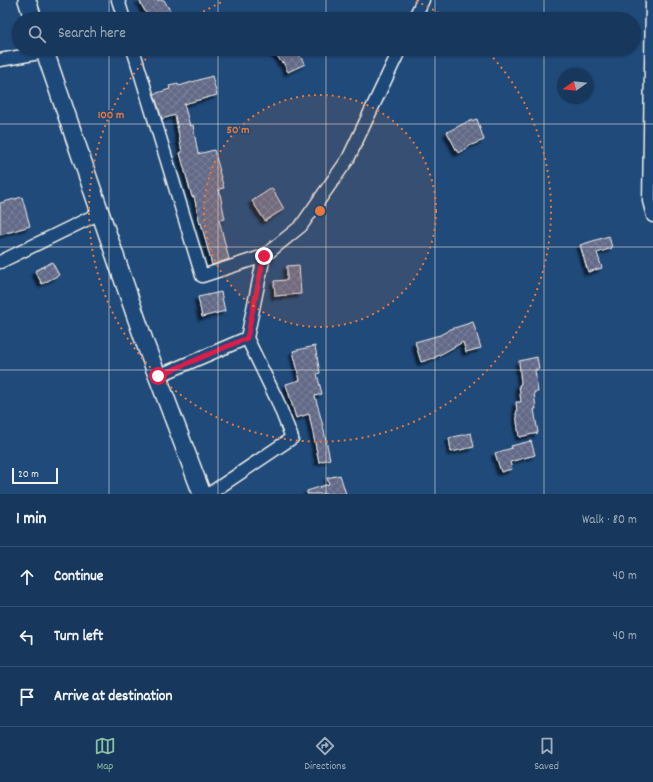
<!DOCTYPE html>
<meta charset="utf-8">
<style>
:root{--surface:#17385c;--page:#203f62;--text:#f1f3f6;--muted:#9eacbb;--line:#365272;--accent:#8abfa5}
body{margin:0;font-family:Dekko,sans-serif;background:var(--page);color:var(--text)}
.compass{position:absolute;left:557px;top:68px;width:36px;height:36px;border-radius:50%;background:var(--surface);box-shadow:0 1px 3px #0004;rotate:256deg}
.scale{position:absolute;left:12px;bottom:10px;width:46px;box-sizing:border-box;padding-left:4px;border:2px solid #f4f1e8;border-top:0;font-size:11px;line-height:14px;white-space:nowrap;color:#f4f1e8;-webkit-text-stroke:3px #1f4a7a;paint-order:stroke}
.stop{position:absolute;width:12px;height:12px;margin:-9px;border:3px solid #e11d48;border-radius:50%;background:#fff}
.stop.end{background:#e11d48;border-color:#fff;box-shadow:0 1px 4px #0008}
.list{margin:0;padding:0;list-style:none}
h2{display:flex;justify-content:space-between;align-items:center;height:52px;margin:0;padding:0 16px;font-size:17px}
h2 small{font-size:13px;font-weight:400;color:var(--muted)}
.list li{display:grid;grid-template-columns:26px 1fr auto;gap:12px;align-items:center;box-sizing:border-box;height:60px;padding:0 16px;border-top:1px solid var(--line)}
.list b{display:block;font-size:15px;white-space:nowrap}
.list em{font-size:13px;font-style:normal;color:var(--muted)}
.icon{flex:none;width:22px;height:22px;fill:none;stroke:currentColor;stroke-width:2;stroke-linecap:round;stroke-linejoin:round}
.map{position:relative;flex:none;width:653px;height:494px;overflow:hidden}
.search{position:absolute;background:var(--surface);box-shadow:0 1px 3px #0004;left:12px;right:12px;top:12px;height:44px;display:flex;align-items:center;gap:10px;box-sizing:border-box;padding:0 14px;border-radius:22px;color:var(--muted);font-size:15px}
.sheet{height:232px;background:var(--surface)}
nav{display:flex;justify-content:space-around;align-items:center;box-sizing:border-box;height:56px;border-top:1px solid var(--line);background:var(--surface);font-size:11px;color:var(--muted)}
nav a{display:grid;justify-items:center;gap:2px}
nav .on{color:var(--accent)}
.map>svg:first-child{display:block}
</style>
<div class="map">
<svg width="653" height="494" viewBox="0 0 653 494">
<defs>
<pattern id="building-cross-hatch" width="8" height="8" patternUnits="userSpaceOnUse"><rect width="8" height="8" fill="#626a88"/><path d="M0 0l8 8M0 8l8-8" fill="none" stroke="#798099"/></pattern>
<filter id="shadow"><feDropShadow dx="-3.5" dy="3.5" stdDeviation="1" flood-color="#0009"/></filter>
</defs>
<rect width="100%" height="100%" fill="#1f4a7a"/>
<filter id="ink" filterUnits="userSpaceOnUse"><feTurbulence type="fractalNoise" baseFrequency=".025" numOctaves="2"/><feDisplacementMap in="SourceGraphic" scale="8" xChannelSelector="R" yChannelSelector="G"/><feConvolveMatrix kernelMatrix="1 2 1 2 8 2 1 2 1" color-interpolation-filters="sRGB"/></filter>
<g filter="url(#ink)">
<g fill="url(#building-cross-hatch)" stroke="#f4f1e8" filter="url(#shadow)">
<polygon points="139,0 164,0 171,12 158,19 149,19"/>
<polygon points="272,49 303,49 298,53 305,64 288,72 283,62 282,63"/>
<polygon points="212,76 217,95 184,104 190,126 193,125 198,154 214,150 220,171 219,171 224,188 219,189 225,219 219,220 229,259 212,265 201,223 200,224 194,196 192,197 180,153 182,152 175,115 162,119 154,94 170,89 169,86 178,84 179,86"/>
<polygon points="477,119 484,140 469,146 469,147 458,153 447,132 467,122"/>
<polygon points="272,188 284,209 265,221 252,201"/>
<polygon points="22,197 30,226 0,235 0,203"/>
<polygon points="609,236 612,248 597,253 602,268 588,272 580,245"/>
<polygon points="52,262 59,275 42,284 35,271"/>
<polygon points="299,265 301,294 275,296 274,281 287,280 287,266"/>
<polygon points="221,292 225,311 202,317 198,297"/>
<polygon points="473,322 481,348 466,352 463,342 434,358 421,362 415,342 440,335 451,329"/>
<polygon points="315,346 320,373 317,374 322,394 315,396 323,426 330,459 319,462 309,414 296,418 286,384 300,380 293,351"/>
<polygon points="537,357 539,369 535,370 538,392 534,392 536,409 534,409 538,433 519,437 516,413 517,412 516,402 521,402 519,385 521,384 519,361"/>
<polygon points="471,433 474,447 451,452 449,438"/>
<polygon points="531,441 535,455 510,462 512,469 501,472 495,453 512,448 511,446"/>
<polygon points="340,475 346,494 307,494 307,491 329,484 327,478"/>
</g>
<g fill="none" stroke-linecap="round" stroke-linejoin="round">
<g stroke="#f4f1e8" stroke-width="15">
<g id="street">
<polyline points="118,0 124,19"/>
<polyline points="652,0 649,201 653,216"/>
<polyline points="414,19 423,0"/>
<polyline points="133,49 202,276 264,256"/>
<polyline points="0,60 45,52"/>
<polyline points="0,262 100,213"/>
<polyline points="158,376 247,338 264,256 301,226 348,159 400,49"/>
<polyline points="209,494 292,438 277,400 247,338"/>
</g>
</g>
<g stroke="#f4f1e8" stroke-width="20">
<g id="secondary">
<polyline points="27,0 33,19"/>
<polyline points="44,49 146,346 202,494"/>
</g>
</g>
<use href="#street" stroke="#1f4a7a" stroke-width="12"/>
<use href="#secondary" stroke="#1f4a7a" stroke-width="17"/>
</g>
</g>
<g fill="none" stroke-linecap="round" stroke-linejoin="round" filter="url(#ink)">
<polyline stroke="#e11d48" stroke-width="5" points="158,376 247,338 264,256"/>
</g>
<path fill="none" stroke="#f4f1e8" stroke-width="1" stroke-opacity="0.55" d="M109 0V19M218 0V19M326 0V19M435 0V19M544 0V19M109 49V494M218 49V494M326 49V494M435 49V494M544 49V494M0 124H653M0 247H653M0 370H653"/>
<circle cx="320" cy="211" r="116" fill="#ea7738" fill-opacity=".12"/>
<g fill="none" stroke="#ea7738" stroke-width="2" stroke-dasharray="2 4">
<circle cx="320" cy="211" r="116"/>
<path d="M193 18A231 231 0 0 1 224 1M416 1A231 231 0 0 1 447 18M485 49A231 231 0 1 1 155 49"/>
</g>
<circle cx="320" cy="211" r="6" fill="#ea7738" stroke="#1f4a7a" stroke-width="2"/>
<g font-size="12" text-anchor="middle" font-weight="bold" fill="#ea7738" stroke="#1f4a7a" stroke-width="3.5" stroke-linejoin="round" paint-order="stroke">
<text x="111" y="118">100 m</text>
<text x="238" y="133">50 m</text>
</g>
</svg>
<svg class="compass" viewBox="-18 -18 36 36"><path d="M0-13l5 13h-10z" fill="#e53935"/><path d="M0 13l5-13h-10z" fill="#9eacbb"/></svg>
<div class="scale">20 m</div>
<div class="stop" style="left:158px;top:376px"></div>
<div class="stop end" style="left:264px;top:256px"></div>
<div class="search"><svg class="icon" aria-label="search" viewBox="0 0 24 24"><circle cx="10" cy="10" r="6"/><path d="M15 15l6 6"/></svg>Search here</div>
</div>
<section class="sheet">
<h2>1 min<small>Walk · 80 m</small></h2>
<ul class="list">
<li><svg class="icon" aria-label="ahead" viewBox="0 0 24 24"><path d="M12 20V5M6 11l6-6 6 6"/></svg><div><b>Continue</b></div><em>40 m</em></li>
<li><svg class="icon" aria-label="left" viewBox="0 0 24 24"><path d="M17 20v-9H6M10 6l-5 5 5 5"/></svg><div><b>Turn left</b></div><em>40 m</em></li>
<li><svg class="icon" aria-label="arrive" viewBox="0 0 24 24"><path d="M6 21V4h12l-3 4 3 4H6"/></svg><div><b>Arrive at destination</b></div></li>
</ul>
</section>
<nav>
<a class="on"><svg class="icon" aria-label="map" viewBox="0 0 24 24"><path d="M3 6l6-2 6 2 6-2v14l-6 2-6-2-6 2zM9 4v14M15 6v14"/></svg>Map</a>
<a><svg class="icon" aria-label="directions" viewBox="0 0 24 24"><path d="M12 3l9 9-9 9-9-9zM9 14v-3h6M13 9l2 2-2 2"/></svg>Directions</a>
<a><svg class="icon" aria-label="saved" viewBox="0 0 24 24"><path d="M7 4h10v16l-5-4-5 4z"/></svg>Saved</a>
</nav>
